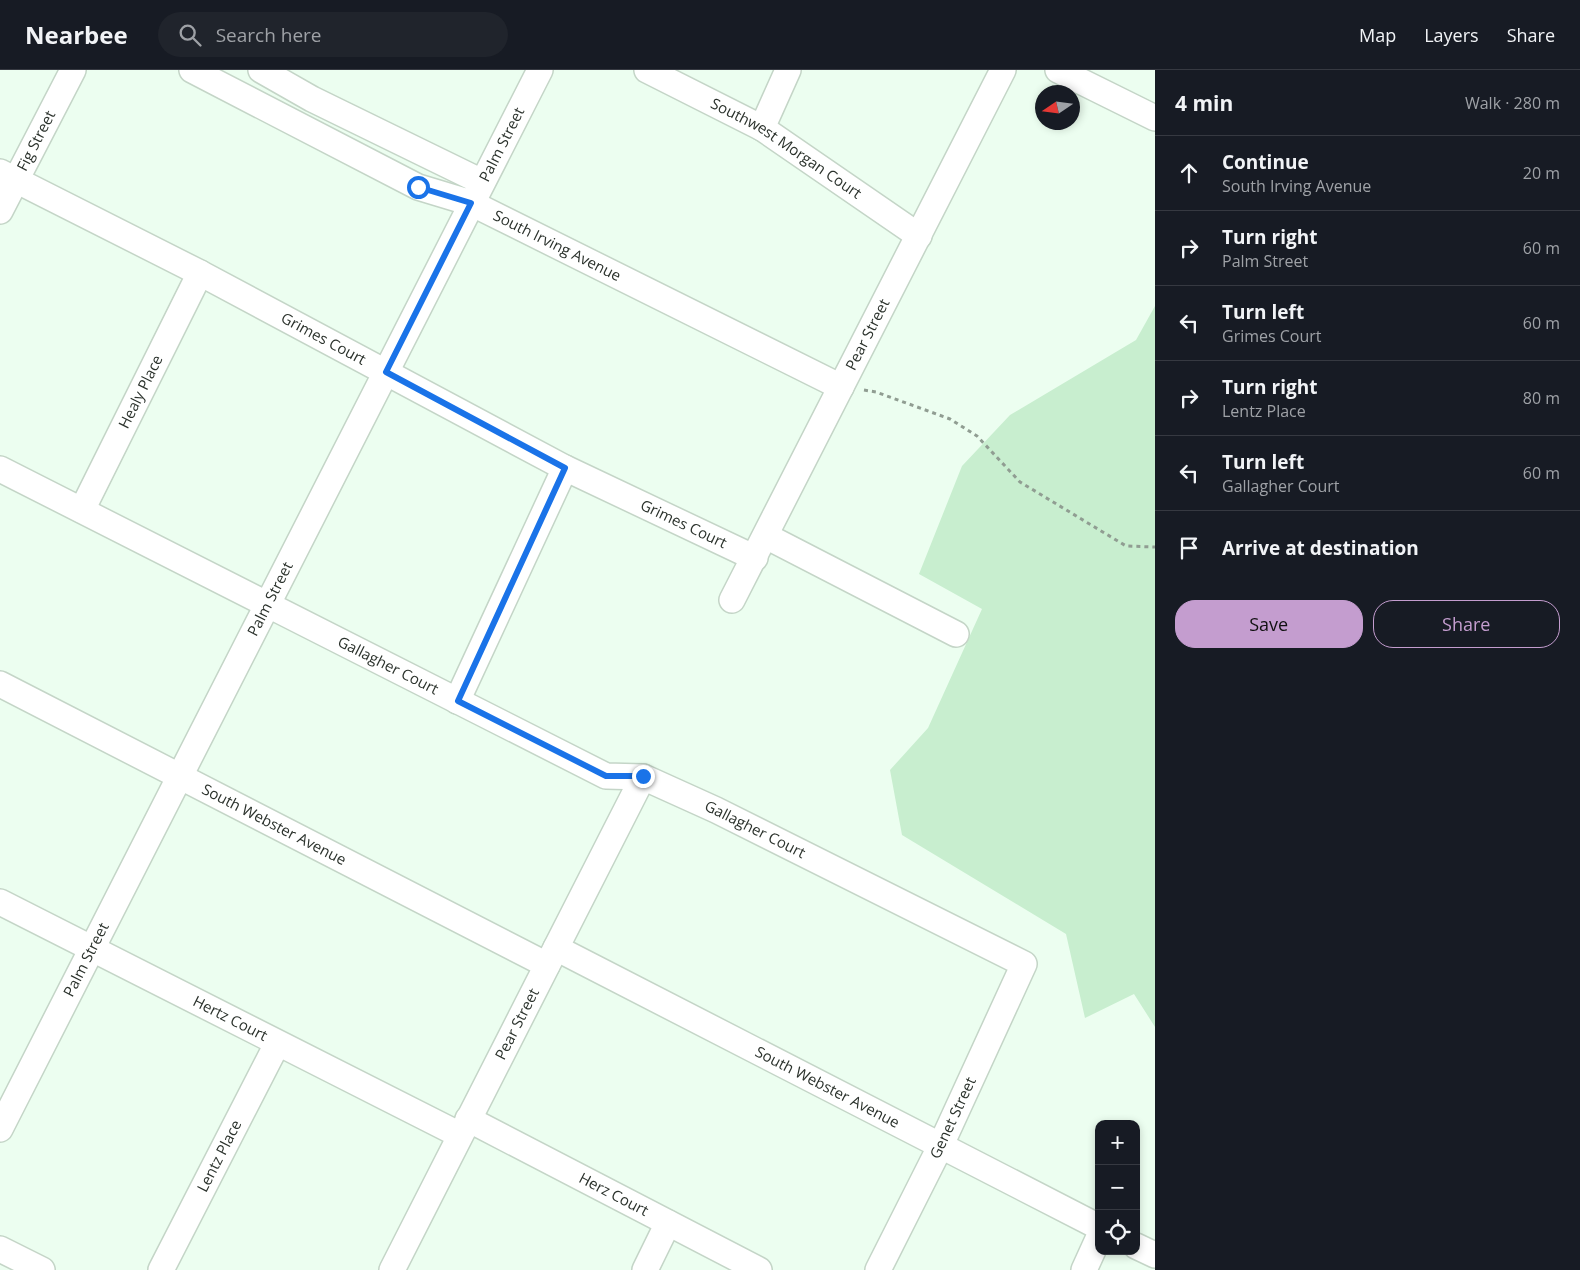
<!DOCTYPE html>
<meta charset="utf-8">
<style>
:root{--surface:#171b24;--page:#20242c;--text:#f1f3f6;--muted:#9ea1a6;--line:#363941;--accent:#c49dcf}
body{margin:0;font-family:"Open Sans",sans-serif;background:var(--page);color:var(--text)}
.controls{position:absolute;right:15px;bottom:15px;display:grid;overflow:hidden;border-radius:10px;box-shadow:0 2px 8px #0003}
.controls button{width:45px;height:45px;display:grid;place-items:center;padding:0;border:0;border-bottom:1px solid var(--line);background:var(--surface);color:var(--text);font:25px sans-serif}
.compass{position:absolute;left:1035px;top:15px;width:45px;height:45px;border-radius:50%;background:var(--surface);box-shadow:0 2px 8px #0003;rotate:257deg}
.stop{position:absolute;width:15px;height:15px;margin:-11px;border:4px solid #1a73e8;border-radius:50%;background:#fff}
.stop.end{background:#1a73e8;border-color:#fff;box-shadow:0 1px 5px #0008}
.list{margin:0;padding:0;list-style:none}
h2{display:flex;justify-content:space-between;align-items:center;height:65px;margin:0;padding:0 20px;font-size:21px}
h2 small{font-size:16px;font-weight:400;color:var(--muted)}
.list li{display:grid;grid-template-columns:32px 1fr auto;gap:15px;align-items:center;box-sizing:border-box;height:75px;padding:0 20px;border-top:1px solid var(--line)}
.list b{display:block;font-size:19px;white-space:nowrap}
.list p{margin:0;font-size:16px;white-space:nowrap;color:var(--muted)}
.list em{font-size:16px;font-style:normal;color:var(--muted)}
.actions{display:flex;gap:10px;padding:15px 20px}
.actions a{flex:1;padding:11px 0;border:1px solid var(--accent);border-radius:20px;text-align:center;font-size:18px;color:var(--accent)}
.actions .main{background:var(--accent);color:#111}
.icon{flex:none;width:28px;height:28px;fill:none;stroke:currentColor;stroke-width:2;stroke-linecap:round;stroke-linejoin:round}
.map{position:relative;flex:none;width:1155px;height:1200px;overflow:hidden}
header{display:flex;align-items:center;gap:30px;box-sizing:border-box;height:70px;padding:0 25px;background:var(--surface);border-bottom:1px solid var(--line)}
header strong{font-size:24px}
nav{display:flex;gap:28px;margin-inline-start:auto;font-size:18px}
.search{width:350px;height:45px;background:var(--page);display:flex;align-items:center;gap:12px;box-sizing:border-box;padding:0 18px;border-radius:28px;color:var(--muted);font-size:19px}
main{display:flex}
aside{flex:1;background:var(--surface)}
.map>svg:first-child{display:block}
</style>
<header>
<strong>Nearbee</strong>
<div class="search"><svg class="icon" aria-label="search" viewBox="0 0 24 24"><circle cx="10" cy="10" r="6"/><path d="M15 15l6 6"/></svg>Search here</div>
<nav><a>Map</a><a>Layers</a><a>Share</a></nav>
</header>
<main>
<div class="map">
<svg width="1155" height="1200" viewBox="0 0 1155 1200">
<rect width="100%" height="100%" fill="#ecfef0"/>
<polygon fill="#c8eecf" points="1155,236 1155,957 1134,924 1085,948 1066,864 902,765 890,700 928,658 982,539 919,504 962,396 1010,345 1136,270"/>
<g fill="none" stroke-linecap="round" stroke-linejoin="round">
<g stroke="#c4d5c7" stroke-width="28">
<g id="minor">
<path id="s1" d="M192 0 418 117 471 133 841 317"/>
<polyline points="261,0 312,29 482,112"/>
<path id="s2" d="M647 0 762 58 919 166"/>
<polyline points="1058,0 1155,48"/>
<polyline points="762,58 788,0"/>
<path id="s3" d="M0 102 200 203 565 398 755 488"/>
<path id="s4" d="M0 141 73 0"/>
<path id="s5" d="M0 399 606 706 643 707 716 740 1024 894 940 1077 878 1200"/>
<path id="s6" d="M82 440 200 203"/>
<polyline points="766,466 956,564"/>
<path id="s7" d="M732 530 1003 0"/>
<path id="s8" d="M0 614 547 895"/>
<polyline points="457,631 565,398"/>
<path id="s9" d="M0 832 460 1065"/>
<path id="s10" d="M556 878 1099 1157"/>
<path id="s11" d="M468 1049 759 1200"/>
<path id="s12" d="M0 1059 540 0"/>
<polyline points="1136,1176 1155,1185"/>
<polyline points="0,1179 42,1200"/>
<path id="s13" d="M161 1200 277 974"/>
<path id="s14" d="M392 1200 643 707"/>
<polyline points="645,1200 668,1153"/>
<polyline points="1084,1200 1099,1167"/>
</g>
</g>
<polyline stroke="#909d92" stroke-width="3" stroke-dasharray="4 4" stroke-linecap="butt" points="864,320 876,322 950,349 977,366 1020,412 1126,476 1155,477"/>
<use href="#minor" stroke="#fff" stroke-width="25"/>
</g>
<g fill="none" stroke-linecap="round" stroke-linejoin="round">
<polyline stroke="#1a73e8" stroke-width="6" points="418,117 471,133 386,302 565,398 458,631 606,706 643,706"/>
</g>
<g text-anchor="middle" stroke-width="5" stroke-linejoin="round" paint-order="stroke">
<g font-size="15" fill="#2b322c" stroke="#fff">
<text dy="5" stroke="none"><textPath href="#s4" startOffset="79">Fig Street</textPath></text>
<text dy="5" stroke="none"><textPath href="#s12" startOffset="1105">Palm Street</textPath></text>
<text dy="5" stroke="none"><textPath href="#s2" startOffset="160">Southwest Morgan Court</textPath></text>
<text dy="5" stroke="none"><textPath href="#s1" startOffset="406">South Irving Avenue</textPath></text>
<text dy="5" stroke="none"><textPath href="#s7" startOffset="298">Pear Street</textPath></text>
<text dy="5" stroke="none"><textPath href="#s3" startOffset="364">Grimes Court</textPath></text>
<text dy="5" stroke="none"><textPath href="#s6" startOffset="132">Healy Place</textPath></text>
<text dy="5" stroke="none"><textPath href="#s3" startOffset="769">Grimes Court</textPath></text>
<text dy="5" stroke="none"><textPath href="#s12" startOffset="595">Palm Street</textPath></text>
<text dy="5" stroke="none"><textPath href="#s5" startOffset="435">Gallagher Court</textPath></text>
<text dy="5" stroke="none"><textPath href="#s8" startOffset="308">South Webster Avenue</textPath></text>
<text dy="5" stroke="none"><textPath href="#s5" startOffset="840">Gallagher Court</textPath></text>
<text dy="5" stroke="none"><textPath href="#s12" startOffset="190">Palm Street</textPath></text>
<text dy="5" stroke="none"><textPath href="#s9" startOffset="258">Hertz Court</textPath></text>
<text dy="5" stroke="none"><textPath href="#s14" startOffset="276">Pear Street</textPath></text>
<text dy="5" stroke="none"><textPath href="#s10" startOffset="305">South Webster Avenue</textPath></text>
<text transform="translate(953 1048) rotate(-65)" y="5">Genet Street</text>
<text dy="5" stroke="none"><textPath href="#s13" startOffset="128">Lentz Place</textPath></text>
<text dy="5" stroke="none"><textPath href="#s11" startOffset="164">Herz Court</textPath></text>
</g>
</g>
</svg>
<div class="controls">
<button>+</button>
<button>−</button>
<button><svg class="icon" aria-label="locate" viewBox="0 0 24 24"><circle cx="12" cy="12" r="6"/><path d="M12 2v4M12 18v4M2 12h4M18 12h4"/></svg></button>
</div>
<svg class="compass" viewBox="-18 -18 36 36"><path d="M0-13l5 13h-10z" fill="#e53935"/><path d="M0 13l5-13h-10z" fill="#9ea1a6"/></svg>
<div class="stop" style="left:418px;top:117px"></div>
<div class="stop end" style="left:643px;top:706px"></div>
</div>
<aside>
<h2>4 min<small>Walk · 280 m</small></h2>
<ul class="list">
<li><svg class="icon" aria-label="ahead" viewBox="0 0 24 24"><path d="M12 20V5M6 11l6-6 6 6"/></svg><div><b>Continue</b><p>South Irving Avenue</p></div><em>20 m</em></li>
<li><svg class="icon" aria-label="right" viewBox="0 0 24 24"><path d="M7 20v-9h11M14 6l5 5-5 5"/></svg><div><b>Turn right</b><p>Palm Street</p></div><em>60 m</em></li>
<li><svg class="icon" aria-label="left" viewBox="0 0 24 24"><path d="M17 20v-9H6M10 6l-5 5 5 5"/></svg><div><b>Turn left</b><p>Grimes Court</p></div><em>60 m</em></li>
<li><svg class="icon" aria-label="right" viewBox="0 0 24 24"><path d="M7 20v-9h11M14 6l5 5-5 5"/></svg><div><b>Turn right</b><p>Lentz Place</p></div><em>80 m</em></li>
<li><svg class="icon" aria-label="left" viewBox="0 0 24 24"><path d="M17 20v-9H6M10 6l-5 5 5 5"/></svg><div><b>Turn left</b><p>Gallagher Court</p></div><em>60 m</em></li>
<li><svg class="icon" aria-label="arrive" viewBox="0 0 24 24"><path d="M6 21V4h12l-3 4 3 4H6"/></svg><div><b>Arrive at destination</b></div></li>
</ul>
<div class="actions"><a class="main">Save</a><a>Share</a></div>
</aside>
</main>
